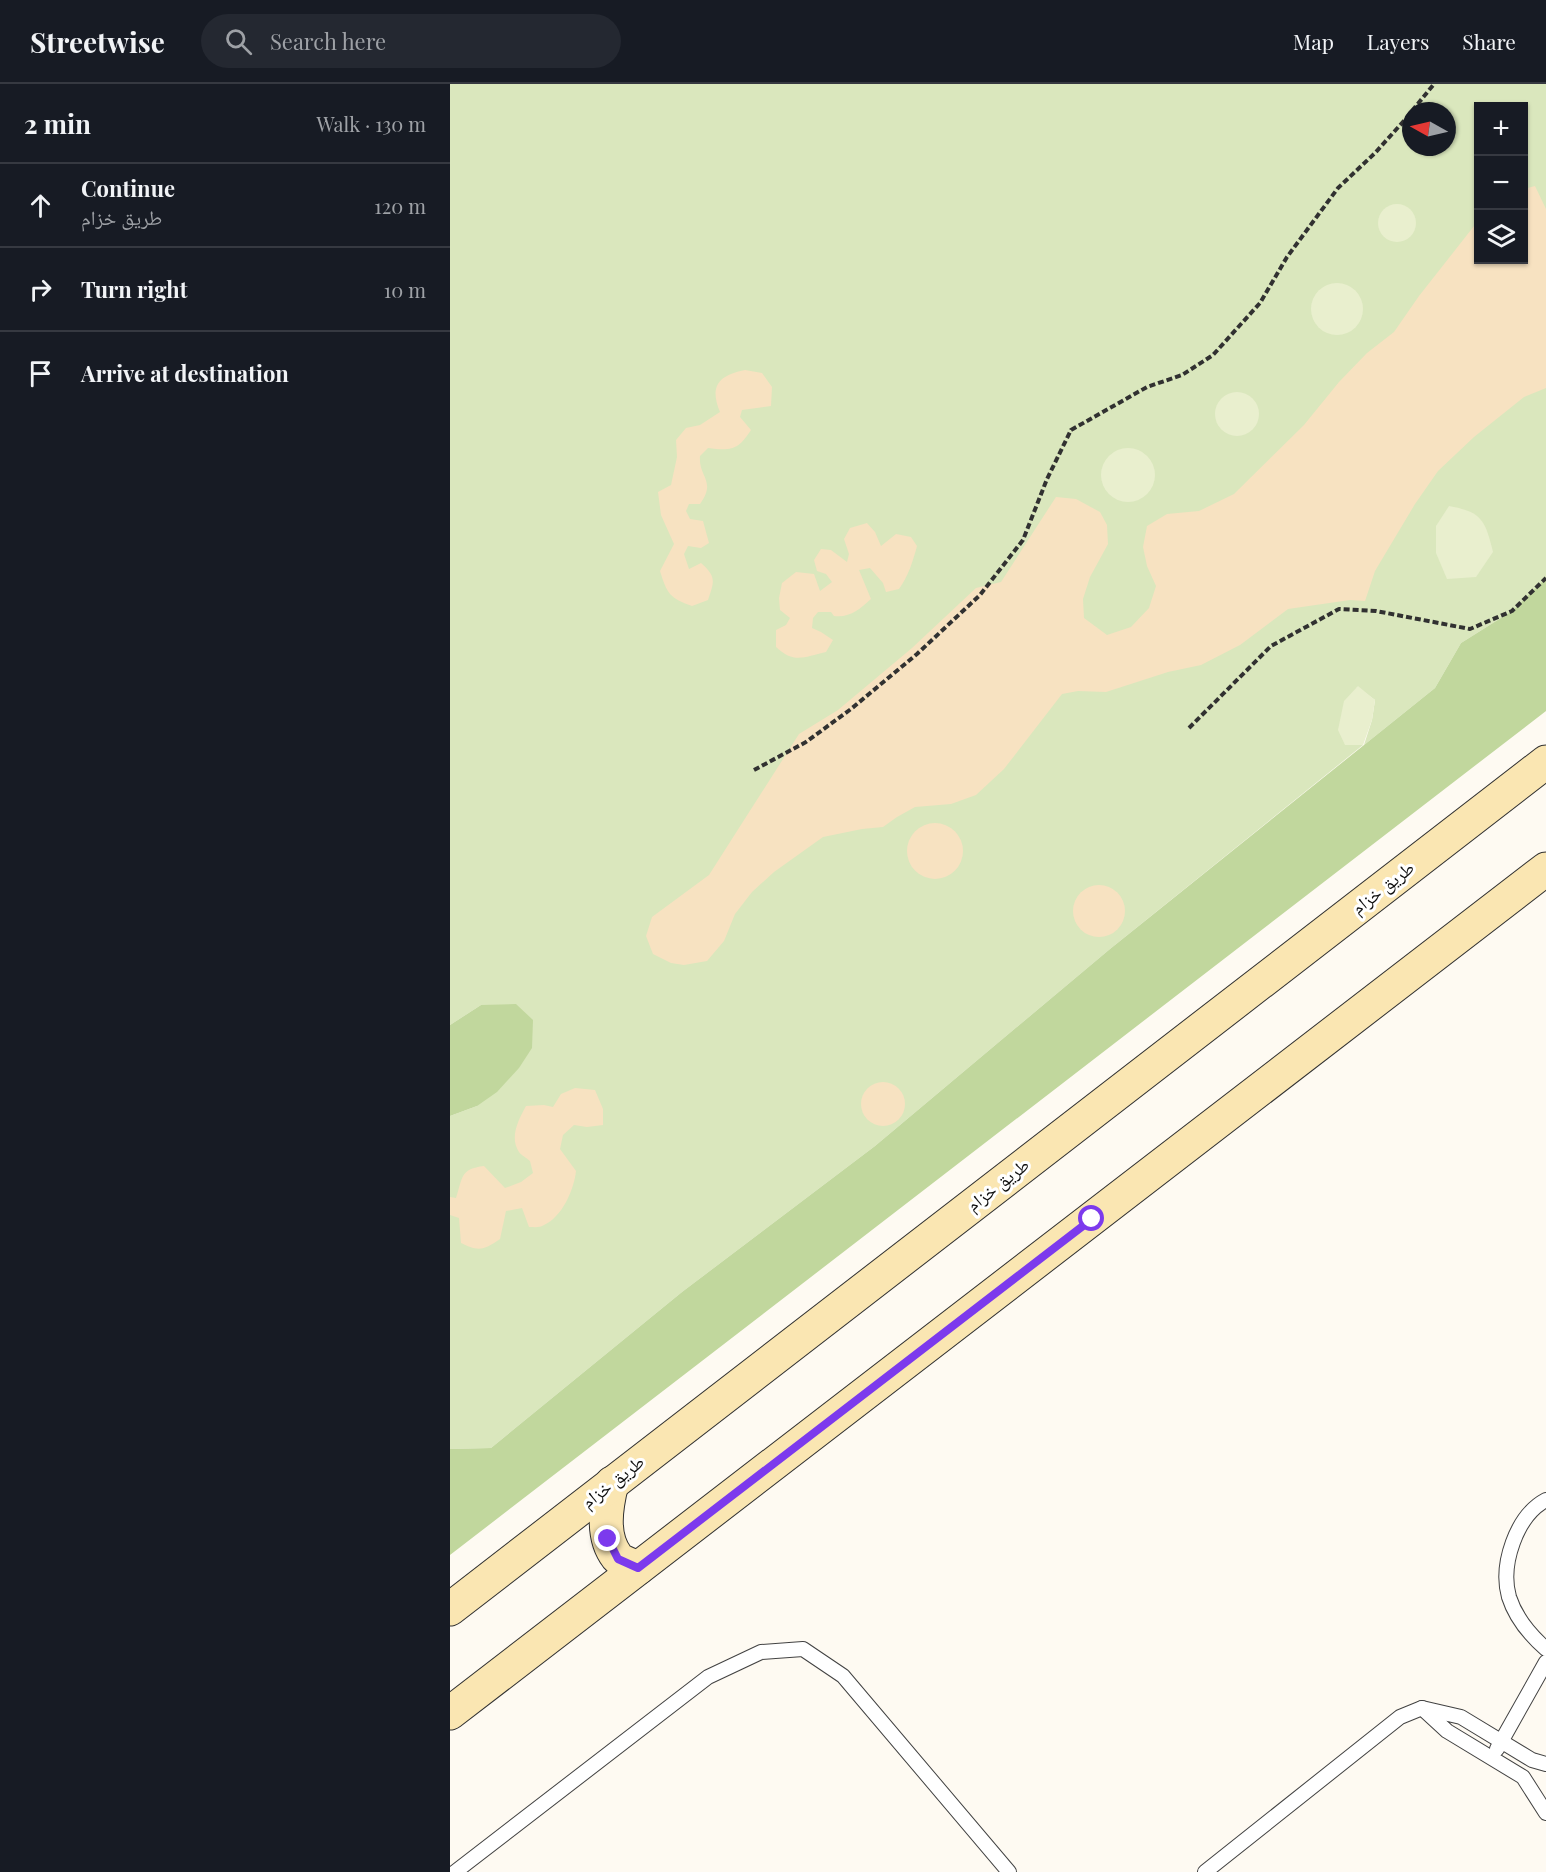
<!DOCTYPE html>
<meta charset="utf-8">
<style>
:root{--surface:#171b24;--page:#242831;--text:#f1f3f6;--muted:#9ea1a6;--line:#363941}
body{margin:0;font-family:"Playfair Display","Noto Naskh Arabic",serif;background:var(--page);color:var(--text)}
.controls{position:absolute;right:18px;top:18px;display:grid;overflow:hidden;border-radius:0px;box-shadow:0 2px 4px #0004}
.controls button{width:54px;height:54px;display:grid;place-items:center;padding:0;border:0;border-bottom:2px solid var(--line);background:var(--surface);color:var(--text);font:30px sans-serif}
.compass{position:absolute;left:952px;top:18px;width:54px;height:54px;border-radius:50%;background:var(--surface);box-shadow:0 2px 4px #0004;rotate:278deg}
.stop{position:absolute;width:18px;height:18px;margin:-14px;border:4px solid #7c3aed;border-radius:50%;background:#fff}
.stop.end{background:#7c3aed;border-color:#fff;box-shadow:0 2px 6px #0008}
.list{margin:0;padding:0;list-style:none}
h2{display:flex;justify-content:space-between;align-items:center;height:78px;margin:0;padding:0 24px;font-size:26px}
h2 small{font-size:20px;font-weight:400;color:var(--muted)}
.list li{display:grid;grid-template-columns:39px 1fr auto;gap:18px;align-items:center;box-sizing:border-box;height:84px;padding:0 24px;border-top:2px solid var(--line)}
.list b{display:block;font-size:22px;white-space:nowrap}
.list p{margin:0;font-size:20px;white-space:nowrap;color:var(--muted)}
.list em{font-size:20px;font-style:normal;color:var(--muted)}
.icon{flex:none;width:33px;height:33px;fill:none;stroke:currentColor;stroke-width:2;stroke-linecap:round;stroke-linejoin:round}
.map{position:relative;flex:none;width:1096px;height:1788px;overflow:hidden}
header{display:flex;align-items:center;gap:36px;box-sizing:border-box;height:84px;padding:0 30px;background:var(--surface);border-bottom:2px solid var(--line)}
header strong{font-size:28px}
nav{display:flex;gap:33px;margin-inline-start:auto;font-size:21px}
.search{width:420px;height:54px;background:var(--page);display:flex;align-items:center;gap:15px;box-sizing:border-box;padding:0 21px;border-radius:33px;color:var(--muted);font-size:22px}
main{display:flex}
aside{flex:1;background:var(--surface)}
.map>svg:first-child{display:block}
</style>
<header>
<strong>Streetwise</strong>
<div class="search"><svg class="icon" aria-label="search" viewBox="0 0 24 24"><circle cx="10" cy="10" r="6"/><path d="M15 15l6 6"/></svg>Search here</div>
<nav><a>Map</a><a>Layers</a><a>Share</a></nav>
</header>
<main>
<aside>
<h2>2 min<small>Walk · 130 m</small></h2>
<ul class="list">
<li><svg class="icon" aria-label="ahead" viewBox="0 0 24 24"><path d="M12 20V5M6 11l6-6 6 6"/></svg><div><b>Continue</b><p>طريق خزام</p></div><em>120 m</em></li>
<li><svg class="icon" aria-label="right" viewBox="0 0 24 24"><path d="M7 20v-9h11M14 6l5 5-5 5"/></svg><div><b>Turn right</b></div><em>10 m</em></li>
<li><svg class="icon" aria-label="arrive" viewBox="0 0 24 24"><path d="M6 21V4h12l-3 4 3 4H6"/></svg><div><b>Arrive at destination</b></div></li>
</ul>
</aside>
<div class="map">
<svg width="1096" height="1788" viewBox="0 0 1096 1788">
<rect width="100%" height="100%" fill="#fefaf2"/>
<path fill="#dae7bd" fill-rule="evenodd" d="M0 0H1096V494L1062 527 1011 559 985 604 914 661 922 636 925 616 907 603 895 661H913L660 865 425 1062 232 1208 41 1364 0 1365V1032L27 1022 31 921 0 941ZM1028 22H1074V176H1028ZM961 27H997V63H961Z"/>
<g fill="#c1d79d">
<polygon points="1096,494 1096,627 0,1471 0,1365 41,1364 232,1208 425,1062 660,865 985,604 1011,559 1062,527"/>
<polygon points="66,920 83,936 82,964 69,984 47,1008 27,1022 0,1032 0,941 31,921"/>
</g>
<g fill="#f7e2c1">
<polygon points="1085,102 1096,125 1096,304 1074,313 1024,353 988,387 965,420 925,487 915,517 900,516 838,525 790,561 751,581 718,588 656,608 628,607 612,610 554,685 526,711 501,720 465,723 447,733 433,743 412,745 373,753 324,788 302,808 285,830 274,857 257,877 234,881 221,879 203,870 196,852 202,833 259,791 349,650 388,626 462,564 526,504 551,498 606,413 626,415 650,428 657,441 658,460 640,493 633,515 634,534 657,551 681,543 699,524 706,502 697,482 693,463 697,442 717,430 749,427 784,410 854,341 889,298 917,269 944,248 969,212 1028,137 1028,176 1074,176 1074,105"/>
<path d="M295 286 312 289 322 303 321 322 292 326 290 333 301 346C288 366 282 367 258 364L250 372C248 393 267 397 250 420H239L236 427 240 435 253 437 259 459 251 464 238 462 234 470 239 485 251 479C267 493 264 498 258 516L242 522C220 514 217 510 210 487L224 460 211 431 208 408 221 401 227 373 226 356 236 344 250 341 270 328C259 302 269 291 295 286Z"/>
<path d="M417 439 425 448 431 462 446 450 461 453 467 462C463 477 458 493 449 505L436 508 433 499 420 484 409 486 421 515C410 525 400 534 384 532L381 528H368L363 534 362 544 371 548 383 556 376 568C354 573 344 580 326 563V546L336 541 340 534 330 526 329 514 332 499 346 488 364 490 370 507 382 498 376 490 367 487 364 476 371 465 381 466 397 478 399 470 394 455 400 444Z"/>
<circle cx="485" cy="767" r="28"/>
<circle cx="649" cy="827" r="26"/>
<circle cx="433" cy="1020" r="22"/>
<path d="M125 1004 145 1006 153 1025V1041L137 1043 124 1041 113 1051 110 1065 126 1087C124 1106 112 1133 94 1141 90 1144 84 1143 79 1143L72 1124 56 1127 50 1155C34 1166 29 1168 11 1159L9 1134 0 1131V1113L6 1114C13 1093 10 1085 34 1082L55 1104 71 1098 83 1089 80 1077C77 1074 71 1071 69 1068 59 1053 69 1035 76 1022L94 1021 103 1023 111 1010Z"/>
</g>
<g fill="#e9efce">
<circle cx="947" cy="139" r="19"/>
<circle cx="887" cy="225" r="26"/>
<circle cx="787" cy="330" r="22"/>
<circle cx="678" cy="391" r="27"/>
<path d="M999 422C1032 428 1035 436 1043 468L1026 493 997 495 986 469V442Z"/>
<polygon points="908,602 925,616 922,636 913,661 895,661 888,646 894,617"/>
</g>
<g fill="none" stroke-linecap="round" stroke-linejoin="round">
<g stroke="#424242" stroke-width="16">
<g id="lane">
<path d="M1096 1416C1066 1432 1050 1481 1059 1513 1066 1535 1080 1551 1096 1565"/>
<polyline points="1047,1665 1096,1578"/>
<polyline points="1096,1680 1082,1676 1011,1633 972,1624 997,1647 1073,1693 1096,1729"/>
<polyline points="5,1788 258,1593 311,1568 353,1565 393,1592 559,1788"/>
<polyline points="755,1788 950,1633 972,1624"/>
</g>
</g>
<g stroke="#313131" stroke-width="35">
<g id="secondary">
<path d="M162 1399C156 1423 151 1452 167 1473 171 1478 182 1481 188 1484"/>
<polyline points="0,1525 1096,678"/>
<polyline points="0,1629 1096,785"/>
</g>
</g>
<g stroke="#313131" stroke-width="4" stroke-dasharray="6 3" stroke-linecap="butt">
<polyline points="962,27 984,0"/>
<polyline points="739,644 821,562 889,525 926,527 1020,545 1062,527 1096,494"/>
<polyline points="304,686 356,658 401,625 467,570 530,511 573,456 597,395 621,346 697,303 732,291 763,271 810,219 837,173 888,104 925,69 961,29"/>
</g>
<use href="#lane" stroke="#fff" stroke-width="14"/>
<use href="#secondary" stroke="#fae6b2" stroke-width="33"/>
</g>
<g fill="none" stroke-linecap="round" stroke-linejoin="round">
<polyline stroke="#7c3aed" stroke-width="8" points="158,1455 168,1475 188,1484 642,1135"/>
</g>
<g text-anchor="middle" stroke-width="6" stroke-linejoin="round" paint-order="stroke">
<g font-size="18" fill="#0f0f0f" stroke="#fff">
<text transform="translate(933 804) rotate(-38)" y="6">طريق خزام</text>
<text transform="translate(548 1101) rotate(-38)" y="6">طريق خزام</text>
<text transform="translate(163 1398) rotate(-38)" y="6">طريق خزام</text>
</g>
</g>
</svg>
<div class="controls">
<button>+</button>
<button>−</button>
<button><svg class="icon" aria-label="layers" viewBox="0 0 24 24"><path d="M12 4l9 5-9 5-9-5zM3 14l9 5 9-5"/></svg></button>
</div>
<svg class="compass" viewBox="-18 -18 36 36"><path d="M0-13l5 13h-10z" fill="#e53935"/><path d="M0 13l5-13h-10z" fill="#9ea1a6"/></svg>
<div class="stop" style="left:642px;top:1135px"></div>
<div class="stop end" style="left:158px;top:1455px"></div>
</div>
</main>
